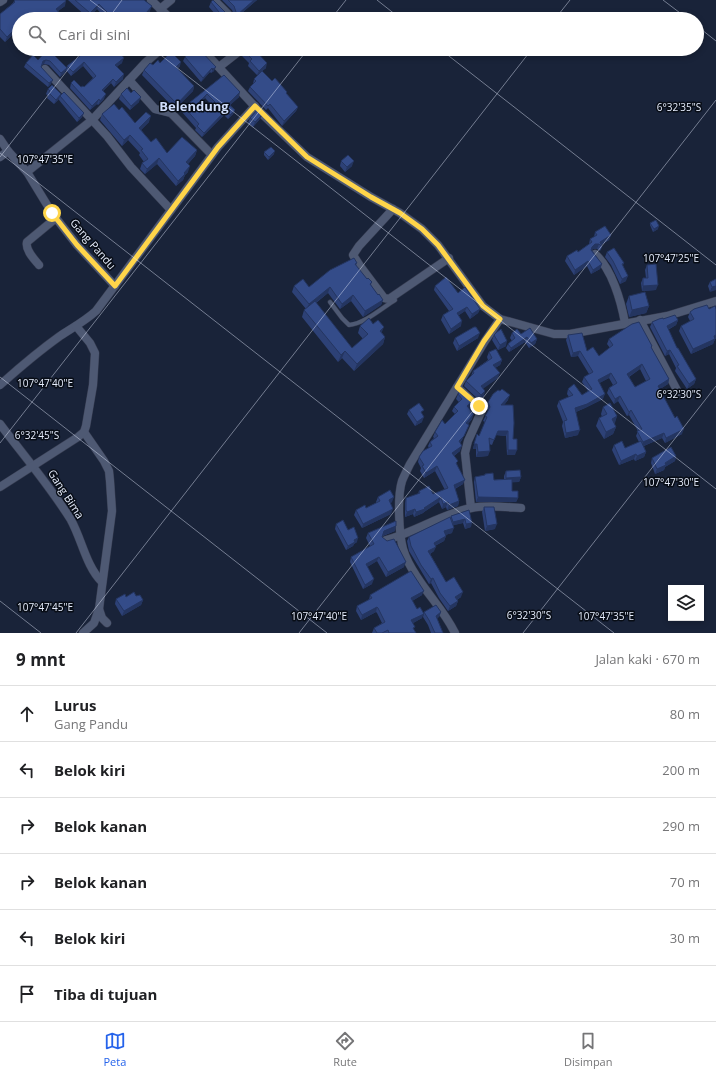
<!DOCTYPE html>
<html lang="id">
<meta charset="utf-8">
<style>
:root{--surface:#fff;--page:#f2f2f2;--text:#202124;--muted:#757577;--line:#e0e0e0;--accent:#2563eb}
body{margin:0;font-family:"Open Sans",sans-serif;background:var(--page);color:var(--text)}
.controls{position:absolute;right:12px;bottom:12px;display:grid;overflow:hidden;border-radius:0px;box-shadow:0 2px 6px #0003}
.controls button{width:36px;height:36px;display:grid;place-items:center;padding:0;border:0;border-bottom:1px solid var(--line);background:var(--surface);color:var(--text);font:20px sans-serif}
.stop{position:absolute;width:12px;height:12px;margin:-9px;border:3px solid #ffd54a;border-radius:50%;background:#fff}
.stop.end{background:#ffd54a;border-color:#fff;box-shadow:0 1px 4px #0008}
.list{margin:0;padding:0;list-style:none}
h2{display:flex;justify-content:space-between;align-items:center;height:52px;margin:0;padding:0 16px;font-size:17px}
h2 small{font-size:13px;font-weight:400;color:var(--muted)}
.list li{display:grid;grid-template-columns:26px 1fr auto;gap:12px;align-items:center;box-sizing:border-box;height:56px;padding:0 16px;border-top:1px solid var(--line)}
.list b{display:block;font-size:15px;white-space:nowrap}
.list p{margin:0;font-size:13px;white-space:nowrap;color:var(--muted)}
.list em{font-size:13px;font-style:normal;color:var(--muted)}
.icon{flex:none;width:22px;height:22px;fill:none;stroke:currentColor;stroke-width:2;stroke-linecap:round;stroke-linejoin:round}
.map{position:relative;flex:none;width:716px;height:633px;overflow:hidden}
.search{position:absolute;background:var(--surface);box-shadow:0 2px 6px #0003;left:12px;right:12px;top:12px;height:44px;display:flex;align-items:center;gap:10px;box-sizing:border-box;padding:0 14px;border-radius:22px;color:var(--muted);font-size:15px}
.sheet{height:388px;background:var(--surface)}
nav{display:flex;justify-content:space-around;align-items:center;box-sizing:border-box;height:56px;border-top:1px solid var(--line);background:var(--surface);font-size:11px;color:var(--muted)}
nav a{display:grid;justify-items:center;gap:2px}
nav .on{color:var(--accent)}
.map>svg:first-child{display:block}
</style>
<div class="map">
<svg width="716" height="633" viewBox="0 0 716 633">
<rect width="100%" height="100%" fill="#192339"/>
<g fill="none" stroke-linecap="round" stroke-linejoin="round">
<g stroke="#363c50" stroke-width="5">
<path id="service" d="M330 302 342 318 349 325C364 324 382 308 395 300"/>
</g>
<g stroke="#363c50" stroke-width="9">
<g id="minor">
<polyline points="151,0 171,19"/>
<polyline points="0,2 3,0"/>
<polyline points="216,2 228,14 229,19"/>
<polyline points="160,9 171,0"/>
<polyline points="202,49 258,110 307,157 371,197 400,213 422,229 438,245 483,306 500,319 554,334 570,334 667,316 716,301"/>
<polyline points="219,67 242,49"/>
<polyline points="45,69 107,136 131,167 171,210"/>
<polyline points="129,80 155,109 171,113 212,155"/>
<polyline points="0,139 8,151 27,172 52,213 77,245 115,286"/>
<polyline points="0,157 8,151"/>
<polyline points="27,172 92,120 145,63 161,49"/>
<polyline points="393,209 359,246 353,255 360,266 384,298 389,299 449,258"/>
<path d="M595 254C612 269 621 301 625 323"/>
<path d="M39 265C34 259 25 250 27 242L56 218"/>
<polyline points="640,320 679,394"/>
<path d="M0 385C19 368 39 351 60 336 72 328 85 321 96 311L218 147 255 106"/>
<polyline points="457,387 482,410 468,441 465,453 471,508"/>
<path d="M0 424C24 456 50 486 71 520 82 540 86 566 102 582"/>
<polyline points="84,432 104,461 109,471 110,481 112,511 99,609 102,618 107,623"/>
<polyline points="0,487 78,437 84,432 86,426 93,385 95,353 90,343 76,326"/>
<path d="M386 540C415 532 442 514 471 508 488 505 505 507 521 508"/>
<polyline points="83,633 94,623 99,609"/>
<path d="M455 633C445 612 429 596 417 577 411 568 406 559 403 549 399 534 397 497 402 481 404 476 407 470 410 464L485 341 500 319"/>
</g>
</g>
<use href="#service" stroke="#4e5973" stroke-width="4"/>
<use href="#minor" stroke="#4e5973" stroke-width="8"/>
</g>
<g fill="#2d4176" fill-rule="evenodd">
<polygon points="68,0 144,0 150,11 144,19 105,19 105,18 97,9 88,18"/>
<polygon points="222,0 257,0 235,19 232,10"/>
<polygon points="14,1 65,6 58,11 64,19 48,19 47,18 46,19 19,19 19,32 17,34 15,32 5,42 0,37 0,14 13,3"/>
<polygon points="211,2 226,17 225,19 213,19 216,15 209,7"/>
<polygon points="48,49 66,68 67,66 89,49 122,63 117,66 123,79 114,87 111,83 103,91 104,99 98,105 97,104 90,110 70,88 71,83 81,87 84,87 93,78 83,66 71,76 66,70 65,72 60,77 49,65 44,64 42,65 41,67 51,84 48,87 24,67 26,63 38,60"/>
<polygon points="141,49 147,49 144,52"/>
<polygon points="192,49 214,71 211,73 210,72 201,82 183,61 185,57 191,52"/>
<polygon points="244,51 266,68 257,75 248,66 249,63 242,56"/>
<polygon points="160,63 180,66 177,69 194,86 193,91 175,109 142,75 144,70 153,65"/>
<path d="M224 75 239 97 230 105 235 110 233 114 228 119 224 115 202 137 195 130 196 128 182 112 184 107ZM205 98 212 105 206 112 199 104Z"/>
<polygon points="254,79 272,81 286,94 298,107 296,111 282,126 268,108 266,110 248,91 250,87 253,84"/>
<polygon points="48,89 61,96 84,113 82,117 77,122 59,100 59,99 54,104 47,98 48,96 46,94"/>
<polygon points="131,93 139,102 130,110 119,99 121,94"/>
<polygon points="119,110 135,123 149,122 141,130 151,142 167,153 197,150 195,156 188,164 188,172 185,175 183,180 176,186 157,164 145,174 140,169 142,163 144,162 139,155 140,153 128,140 122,146 100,120 102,114"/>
<polygon points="262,115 260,119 253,127 248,123 250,118"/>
<polygon points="264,152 274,154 268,160 264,155"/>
<polygon points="341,161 352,166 345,172 340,166"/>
<polygon points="650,223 658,229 653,232 650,225"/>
<polygon points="595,232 611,235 609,240 601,245 602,247 600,251 597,249 593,249 592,250 602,264 600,269 591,274 587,266 574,275 565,261 567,256 578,252 589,244 590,239 594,237"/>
<polygon points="607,252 624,263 623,265 626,281 620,284 611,265 605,257"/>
<polygon points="357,263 356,266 367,279 372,282 371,285 378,295 383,300 381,305 363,317 351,301 340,309 328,293 316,303 352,348 363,339 358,333 360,326 382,333 385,337 383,344 354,371 342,358 338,362 302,317 304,310 306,309 292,292 294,286 309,287"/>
<polygon points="647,265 656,290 642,291 641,283 643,278 646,278 645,270"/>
<polygon points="716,279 710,292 708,286 710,282"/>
<polygon points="435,286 458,293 480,309 478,313 470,319 465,311 459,315 461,326 449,334 441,320 443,315 449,311 434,290"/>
<polygon points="629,296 649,306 646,313 629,317 626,304"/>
<polygon points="709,309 716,309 716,339 715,339 713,344 691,354 679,331 681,326 690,321 688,317 690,312"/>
<polygon points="678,320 676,325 668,330 677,348 696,379 694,384 687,389 675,371 676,368 669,354 665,356 650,327 652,322"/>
<polygon points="512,333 521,334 537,339 535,344 529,348 525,342 509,352 506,348 508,344 512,341 510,338"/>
<polygon points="494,335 506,346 498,350 492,340"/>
<path d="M568 335 587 351 599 356 610 348 607 344 609 339 652 346 651 348 669 379 668 384 660 389 682 434 665 443 662 438 644 446 646 452 644 457 635 461 634 459 619 465 612 450 614 445 625 448 639 442 636 436 638 431 629 415 627 416 618 401 614 404 607 393 609 388 613 385 609 378 599 383 603 399 585 408 576 412 578 435 565 438 562 426 563 422 557 406 559 401 569 397 567 394 568 389 582 395 588 391 582 382 584 377 589 374 578 356 571 357 566 340ZM640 369 646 381 635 387 629 377Z"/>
<polygon points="455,338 478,338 457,351 453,343"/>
<polygon points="489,352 502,360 500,365 495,368 498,378 483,388 484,396 479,400 464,386 466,381 471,376 473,371 488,360 487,357"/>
<polygon points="458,394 472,402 470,407 469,408 472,419 468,424 462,440 460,443 460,451 454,456 457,464 463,484 455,489 459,501 458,506 447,510 446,507 442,509 439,502 424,512 423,513 414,517 413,514 405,517 405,503 406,498 418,494 419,491 433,494 445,490 435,471 424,478 420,471 421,468 418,462 419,457 429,448 428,446 430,442 434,438 433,437 435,432 445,424 455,414 452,411 454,407 459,402 456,399"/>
<polygon points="508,400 504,405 513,439 515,455 507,455 506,436 496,435 492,445 489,444 488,456 476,457 476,449 473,449 477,434 479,436 485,422 483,421 488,411 486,406 488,402"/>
<polygon points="603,407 617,416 614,424 616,427 613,434 604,439 596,426 599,418 602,417 601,414"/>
<polygon points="409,410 422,422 415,426 407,414"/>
<polygon points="676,456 675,461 665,467 664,470 655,474 651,463 652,458"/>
<polygon points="506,471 521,477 519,482 512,482 512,491 518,498 516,502 476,502 474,482 475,477 484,476 485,474 494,480 504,479 504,476"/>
<polygon points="378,497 392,502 390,503 391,514 362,528 354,515 356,510 366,508 376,503 376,502"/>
<polygon points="484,507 495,529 485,531 482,512"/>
<polygon points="469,510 471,527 465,529 463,523 453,525 452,533 445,535 446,536 444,541 435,546 434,551 430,554 446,582 461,597 457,600 458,601 456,606 448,611 439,598 431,583 429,584 420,569 409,551 407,541 409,537 450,518 451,516"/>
<polygon points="336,524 348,530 357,542 354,544 353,546 346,550 335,529"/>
<polygon points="395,531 383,536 382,537 404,567 386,577 377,561 367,567 372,584 363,589 350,562 351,557 370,546 366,538 368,533"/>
<polygon points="370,595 422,595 412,601 422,618 413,623 414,630 416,633 372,633 374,628 382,623 377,613 376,612 361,620 356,611 357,606 369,600"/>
<polygon points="136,596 143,600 141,605 122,616 115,604 116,599 126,597"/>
<polygon points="424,612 441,612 439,617 437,618 443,633 431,633 428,625 423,617"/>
</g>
<g fill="#243560">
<polygon points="254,0 257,0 235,19 237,15"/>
<polygon points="66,1 65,6 54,14 56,9"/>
<polygon points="99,4 97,9 88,18 90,13"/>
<polygon points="152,6 150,11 144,19 141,19"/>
<polygon points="49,13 47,18 46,19 42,19"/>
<polygon points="17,27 15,32 5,42 7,37"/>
<polygon points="124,58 122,63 114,69 115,65"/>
<polygon points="46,60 44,64 42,65 43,61"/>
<polygon points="84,62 83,66 71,76 73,72"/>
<polygon points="181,62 180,66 174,72 176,67"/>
<polygon points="267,63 266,68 257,75 259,71"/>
<polygon points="216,67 214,71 211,73 213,69"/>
<polygon points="67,68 65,72 60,77 61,73"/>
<polygon points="212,68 210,72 201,82 203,78"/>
<polygon points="124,74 123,79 114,87 116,82"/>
<polygon points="113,79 111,83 100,94 102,90"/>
<polygon points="53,80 51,84 48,87 49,83"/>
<polygon points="194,86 193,91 175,109 177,104"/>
<polygon points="240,92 239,97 227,108 228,104"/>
<polygon points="61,94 59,99 54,104 56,100"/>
<polygon points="106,94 104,99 98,105 100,101"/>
<polygon points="207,94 205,98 196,108 198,103"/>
<polygon points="141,97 139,102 130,110 131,106"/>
<polygon points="99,99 97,104 90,110 92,106"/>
<polygon points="298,107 296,111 282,126 284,121"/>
<polygon points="226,110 224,115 202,137 204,133"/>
<polygon points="235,110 233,114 228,119 230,115"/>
<polygon points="84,113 82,117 77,122 79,118"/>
<polygon points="262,115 260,119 253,127 255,122"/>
<polygon points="151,116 149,122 137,134 139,128"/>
<polygon points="130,135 128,140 122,146 124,140"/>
<polygon points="197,150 195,156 184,168 186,162"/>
<polygon points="275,151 274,154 268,160 269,157"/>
<polygon points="159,158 157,164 145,174 147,169"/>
<polygon points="354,161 352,166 345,172 347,167"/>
<polygon points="190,166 188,172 185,175 183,180 176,186 178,181 184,173"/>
<polygon points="659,226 658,229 653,232 654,229"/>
<polygon points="611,235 609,240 600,245 600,242"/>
<polygon points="595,244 599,244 597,249 593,249 590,252 592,247"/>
<polygon points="588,261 587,266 574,275 575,270"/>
<polygon points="602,264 600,269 591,274 593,270"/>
<polygon points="628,276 626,281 620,284 622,279"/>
<polygon points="658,285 656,290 642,291 643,286"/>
<polygon points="716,286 716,290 710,292 712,287"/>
<polygon points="330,287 328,293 306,310 309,304"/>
<polygon points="353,295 351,301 340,309 342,304"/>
<polygon points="383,300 381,305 363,317 365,311"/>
<polygon points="649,306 646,313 629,317 632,310"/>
<polygon points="467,307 465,311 456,317 457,313"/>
<polygon points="480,309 478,313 470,319 472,314"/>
<polygon points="678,320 676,325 665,331 667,326"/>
<polygon points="462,321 461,326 449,334 451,329"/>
<polygon points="384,327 381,334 380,331"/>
<polygon points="480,333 478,338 457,351 459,346"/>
<polygon points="716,335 716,339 713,340 715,339 713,344 691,354 693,349"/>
<polygon points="385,337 383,344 354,371 357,364"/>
<polygon points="527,337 525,342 509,352 511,348"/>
<polygon points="537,339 535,344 529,348 531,343"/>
<polygon points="507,341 506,346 498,350 500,345"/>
<polygon points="670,350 669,354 665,356 667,351"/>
<polygon points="345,351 342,358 338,362 341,355"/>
<polygon points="580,351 578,356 571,357 573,353"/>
<polygon points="502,360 500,365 492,370 493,365"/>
<polygon points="642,364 640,369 625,379 627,374"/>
<polygon points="500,373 498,378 480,391 481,386"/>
<polygon points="611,373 609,378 596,385 598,380"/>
<polygon points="669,379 668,384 657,391 658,386"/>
<polygon points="696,379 694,384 687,389 689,384"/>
<polygon points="485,391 484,396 479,400 481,395"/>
<polygon points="605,394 603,399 585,408 573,413 575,408"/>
<polygon points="510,395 508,400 500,410 501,405"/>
<polygon points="620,396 618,401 614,404 615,399"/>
<polygon points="472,402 470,407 465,411 467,406"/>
<polygon points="631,410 629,415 627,416 629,412"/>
<polygon points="474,414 472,419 465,427 466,423"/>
<polygon points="617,416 615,423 609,426 612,419"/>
<polygon points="424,417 422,422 415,426 417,422"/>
<polygon points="469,425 462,440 457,446 459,441"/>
<polygon points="616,427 613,434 604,439 606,432"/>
<polygon points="684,429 682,434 665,443 666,438"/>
<polygon points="580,430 578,435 565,438 566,433"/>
<polygon points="498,431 508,431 506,436 496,435"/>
<polygon points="664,433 662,438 641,447 643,442"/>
<polygon points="474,444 477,444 476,449 473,449"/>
<polygon points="462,446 460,451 450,458 452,453"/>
<polygon points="508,450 517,450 515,455 507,455"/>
<polygon points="490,451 488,456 476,457 478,452"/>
<polygon points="646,452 644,457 635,461 637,456"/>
<polygon points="636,454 634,459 619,465 621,461"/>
<polygon points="676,456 675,461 665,467 664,470 655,474 657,469"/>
<polygon points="437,466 435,471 424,478 426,473"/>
<polygon points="521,477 519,482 504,483 506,478"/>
<polygon points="465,480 463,484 452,490 454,485"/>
<polygon points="394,497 392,502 387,505 389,500"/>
<polygon points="441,497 439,502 424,512 423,513 414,517 416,512 424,508"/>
<polygon points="478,497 518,498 516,502 476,502"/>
<polygon points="459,501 458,506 447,510 449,505"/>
<polygon points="448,502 446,507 442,509 443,504"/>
<polygon points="393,509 391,514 362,528 363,524"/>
<polygon points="415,509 413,514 405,517 407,512"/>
<polygon points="465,519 463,523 451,526 453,522"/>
<polygon points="472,523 471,527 465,529 466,524"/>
<polygon points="497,524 495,529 485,531 487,526"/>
<polygon points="396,526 395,531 382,536 384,531"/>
<polygon points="454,528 452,533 442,536 444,531"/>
<polygon points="446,536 444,541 432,547 434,543"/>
<polygon points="358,538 357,542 354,544 353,546 346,550 348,546 354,540"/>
<polygon points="436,547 434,551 427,556 428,551"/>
<polygon points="379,557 377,561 364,569 366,564"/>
<polygon points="406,562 404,567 386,577 388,572"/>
<polygon points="433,578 431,583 429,584 431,579"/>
<polygon points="374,579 372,584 363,589 365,585"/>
<polygon points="424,591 422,595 409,603 411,598"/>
<polygon points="463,592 461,597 453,602 455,597"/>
<polygon points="143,600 141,605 122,616 124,611"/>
<polygon points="458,601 456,606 448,611 450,606"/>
<polygon points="377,607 376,612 361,620 362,615"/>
<polygon points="441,612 439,617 434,620 436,616"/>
<polygon points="424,614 422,618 410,625 411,620"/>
</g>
<g fill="#344c89" stroke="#243560" fill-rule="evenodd">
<polygon points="15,0 65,0 66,1 56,9 64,19 54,19 49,13 42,19 19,19 19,29 17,27 7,37 0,29 0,14 15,2 14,1"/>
<polygon points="75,0 144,0 152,6 141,19 107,19 105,18 109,14 99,4 90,13"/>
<polygon points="213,0 225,12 226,17 224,18 225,19 215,19 214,18 219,12 211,2"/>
<polygon points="228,0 254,0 237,15 234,6"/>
<polygon points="165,15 169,19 156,19 159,16 162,19"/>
<polygon points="82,16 86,19 79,19"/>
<polygon points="48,49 67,68 61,73 50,61 46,60 43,61 41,67 53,80 49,83 26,63 33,55 38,60"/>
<polygon points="89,49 117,49 124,58 115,65 124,74 116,82 113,79 102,90 106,94 100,101 99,99 92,106 71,83 74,80 81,87 83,86 84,87 96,76 84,62 73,72 67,66"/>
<polygon points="192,49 199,49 216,67 213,69 212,68 203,78 185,57 192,50 191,50"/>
<polygon points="246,49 254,49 267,63 259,71 250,61 252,59 244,51"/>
<polygon points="171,52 181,62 176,67 194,86 177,104 144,70 150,63 153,65 158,60 160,63"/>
<polygon points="262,71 272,81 275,78 287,92 286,93 298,107 284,121 270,104 268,106 250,87 256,81 254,79"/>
<path d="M224 75 240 92 228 104 235 110 230 115 226 110 204 133 197 126 199 124 184 107ZM207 94 215 102 206 112 198 103Z"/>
<polygon points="52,85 61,94 56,100 49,93 50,91 48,89"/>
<polygon points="127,88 131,93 134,90 141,97 131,106 121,94"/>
<polygon points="64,92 84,113 79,118 60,96"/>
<polygon points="114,104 119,110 122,107 135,123 146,112 151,116 139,128 151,142 156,138 167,153 182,137 197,150 186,162 190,166 184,173 185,174 178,181 159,158 147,169 142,163 148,159 141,150 143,149 130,135 124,140 102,114"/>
<polygon points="257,110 262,115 255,122 250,118"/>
<polygon points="271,147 275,151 269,157 264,152"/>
<polygon points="348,155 354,161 347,167 341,161"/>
<polygon points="656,220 659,226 654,229 650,223"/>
<polygon points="605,226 611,235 600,242 602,247 599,244 595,244 592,247 591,250 602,264 593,270 588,261 575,270 567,256 577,250 578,252 592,242 590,239 597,235 595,232"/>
<polygon points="614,248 624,263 622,264 628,276 622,279 613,261 607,252"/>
<polygon points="354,258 357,263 355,264 367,279 368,278 372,282 370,284 378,295 379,294 383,300 365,311 353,295 342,304 330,287 309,304 294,286 303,279 309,287 330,270"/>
<polygon points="656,264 658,285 643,286 643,278 648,278 647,265"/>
<polygon points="446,277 458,293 465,287 480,309 472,314 467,307 457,313 462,321 451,329 443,315 453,309 435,286"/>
<polygon points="716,279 716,286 712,287 710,282"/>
<polygon points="645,292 649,306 632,310 629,296"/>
<polygon points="315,301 352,348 368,334 360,326 369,318 373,324 378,320 384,327 380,331 385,337 357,364 345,351 341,355 304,310"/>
<polygon points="707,305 709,309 715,306 716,309 716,335 714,336 715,339 693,349 681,326 694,319 690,312 694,309"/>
<polygon points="675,315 678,320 667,326 677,348 678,348 696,379 689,384 677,366 679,365 670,350 667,351 652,322 659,319 663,318 663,319"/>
<path d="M639 322 652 346 651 347 669 379 658 386 675 418 677 416 684 429 666 438 664 433 643 442 637 431 642 429 631 410 629 412 620 396 615 399 609 388 617 383 611 373 598 380 605 394 587 404 575 408 580 430 566 433 564 421 567 420 559 401 573 395 568 389 574 384 582 395 592 389 584 377 593 372 580 351 573 353 568 335 582 333 587 351 593 347 599 356 613 345 609 339 632 324ZM642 364 650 379 635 387 627 374Z"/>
<polygon points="474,327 476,327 480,333 459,346 455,338"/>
<polygon points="530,328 537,339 531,343 527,337 511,348 508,344 515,338 512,333 517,329 521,334"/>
<polygon points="501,329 507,341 500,345 494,335 497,332"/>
<polygon points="496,349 502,360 493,365 500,373 481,386 485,391 481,395 466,381 474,373 473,371 492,358 489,352"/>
<polygon points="502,389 510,395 501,405 513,405 514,423 513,439 517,439 517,450 508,450 508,431 498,431 494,440 489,438 490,451 478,452 477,444 474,444 477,434 479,436 487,417 485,416 490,407 488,402 493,394 498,390 500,391"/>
<polygon points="460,391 472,402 467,406 474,414 466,423 469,425 464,436 459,441 462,446 452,453 458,461 456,463 465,480 454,485 459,501 449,505 448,502 443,504 441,497 424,508 425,509 416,512 415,509 407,512 406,510 406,498 420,493 419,491 429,486 433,494 448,488 437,466 426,473 422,466 424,465 419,457 423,451 432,446 430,442 438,436 435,432 442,420 445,424 458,411 454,407 462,399 458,394"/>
<polygon points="419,403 424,410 421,412 424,417 417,422 409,410"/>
<polygon points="610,403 617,416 612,419 616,427 606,432 599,418 607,414 603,407"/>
<polygon points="622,441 625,448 641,441 646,452 637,456 636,454 621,461 614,445"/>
<polygon points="671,447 676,456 665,463 666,465 657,469 652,458"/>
<polygon points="520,470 521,477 506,478 506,471"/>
<polygon points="493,473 494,480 512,479 512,491 518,491 518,498 478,497 475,477 485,475 485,474"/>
<polygon points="390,490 394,497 389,500 393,509 363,524 356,510 365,505 366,508 380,501 378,497"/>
<polygon points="484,507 494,507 497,524 487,526"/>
<polygon points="469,510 472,523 466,524 465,519 453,522 451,516"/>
<polygon points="450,517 454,528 444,531 446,536 434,543 436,547 428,551 446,582 454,577 463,592 455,597 458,601 450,606 440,593 433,578 431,579 421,565 411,546 409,537"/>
<polygon points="343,520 348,530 354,527 358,538 354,540 355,542 348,546 336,524"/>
<polygon points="396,521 396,526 384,531 382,537 387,541 394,539 406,562 388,572 379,557 366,564 374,579 365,585 351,557 374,544 368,533"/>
<polygon points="411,571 424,591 411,598 417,609 420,607 424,614 411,620 415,627 413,628 416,633 389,633 388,630 382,633 377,633 374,628 385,622 378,608 377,607 362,615 357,606 372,598 370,595"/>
<polygon points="134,592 136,596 140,595 143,600 124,611 116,599 125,594 126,597"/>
<polygon points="436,605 441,612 436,616 443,633 435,633 429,620 424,612"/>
</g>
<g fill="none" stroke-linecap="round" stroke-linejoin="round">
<polyline stroke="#ffd54a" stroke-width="5" points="52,213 77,245 115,286 218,147 255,106 307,157 371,197 400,213 422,229 438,245 483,306 500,319 484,341 457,387 479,406"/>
</g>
<path fill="none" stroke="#e5ecfc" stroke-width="1" stroke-opacity="0.45" d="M90 0 115 19M377 0 401 19M663 0 688 19M108 19 122 0M331 19 346 0M555 19 570 0M697 26 716 41M153 49 716 489M440 49 716 265M0 153 614 633M0 157 84 49M0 377 327 633M0 443 308 49M0 601 41 633M76 633 532 49M299 633 716 100M523 633 716 386"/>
<g text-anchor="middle" stroke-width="3" stroke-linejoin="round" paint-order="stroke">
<g font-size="11" fill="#e5ecfc" stroke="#080d16">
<text transform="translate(93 244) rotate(49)" y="4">Gang Pandu</text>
<text transform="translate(66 494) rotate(57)" y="4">Gang Bima</text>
</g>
<g font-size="13" font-weight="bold" fill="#cfddfb" stroke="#080d16">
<text x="194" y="111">Belendung</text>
</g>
</g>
<g font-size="10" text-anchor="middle" fill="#e5ecfc" stroke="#080d16" stroke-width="3" stroke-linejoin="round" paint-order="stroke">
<text x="679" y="111">6°32'35"S</text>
<text x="45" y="163">107°47'35"E</text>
<text x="671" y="262">107°47'25"E</text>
<text x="45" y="387">107°47'40"E</text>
<text x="679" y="398">6°32'30"S</text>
<text x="37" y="439">6°32'45"S</text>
<text x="671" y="486">107°47'30"E</text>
<text x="45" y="611">107°47'45"E</text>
<text x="529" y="619">6°32'30"S</text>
<text x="319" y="620">107°47'40"E</text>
<text x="606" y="620">107°47'35"E</text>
</g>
</svg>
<div class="controls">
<button><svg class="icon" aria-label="layers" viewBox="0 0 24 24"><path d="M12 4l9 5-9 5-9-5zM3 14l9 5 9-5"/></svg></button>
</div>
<div class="stop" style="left:52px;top:213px"></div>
<div class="stop end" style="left:479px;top:406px"></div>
<div class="search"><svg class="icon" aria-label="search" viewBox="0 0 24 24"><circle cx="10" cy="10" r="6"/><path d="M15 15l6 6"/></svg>Cari di sini</div>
</div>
<section class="sheet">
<h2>9 mnt<small>Jalan kaki · 670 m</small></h2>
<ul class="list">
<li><svg class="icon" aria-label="ahead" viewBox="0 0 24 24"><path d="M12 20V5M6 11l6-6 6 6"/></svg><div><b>Lurus</b><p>Gang Pandu</p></div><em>80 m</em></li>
<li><svg class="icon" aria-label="left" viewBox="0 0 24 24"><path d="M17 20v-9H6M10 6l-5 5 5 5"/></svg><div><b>Belok kiri</b></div><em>200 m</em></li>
<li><svg class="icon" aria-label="right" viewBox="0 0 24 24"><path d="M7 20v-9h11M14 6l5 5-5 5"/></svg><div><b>Belok kanan</b></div><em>290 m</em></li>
<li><svg class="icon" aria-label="right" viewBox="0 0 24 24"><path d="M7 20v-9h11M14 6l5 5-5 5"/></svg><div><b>Belok kanan</b></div><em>70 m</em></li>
<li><svg class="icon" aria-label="left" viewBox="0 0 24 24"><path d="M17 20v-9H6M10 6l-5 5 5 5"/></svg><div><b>Belok kiri</b></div><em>30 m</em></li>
<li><svg class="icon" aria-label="arrive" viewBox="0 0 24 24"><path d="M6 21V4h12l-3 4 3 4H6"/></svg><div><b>Tiba di tujuan</b></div></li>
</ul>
</section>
<nav>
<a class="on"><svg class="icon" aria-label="map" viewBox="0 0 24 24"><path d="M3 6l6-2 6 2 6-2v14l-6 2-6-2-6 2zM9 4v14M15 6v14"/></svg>Peta</a>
<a><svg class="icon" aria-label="directions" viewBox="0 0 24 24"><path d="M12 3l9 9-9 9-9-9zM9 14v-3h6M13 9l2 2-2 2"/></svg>Rute</a>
<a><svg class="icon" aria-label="saved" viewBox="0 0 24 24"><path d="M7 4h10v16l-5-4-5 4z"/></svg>Disimpan</a>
</nav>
